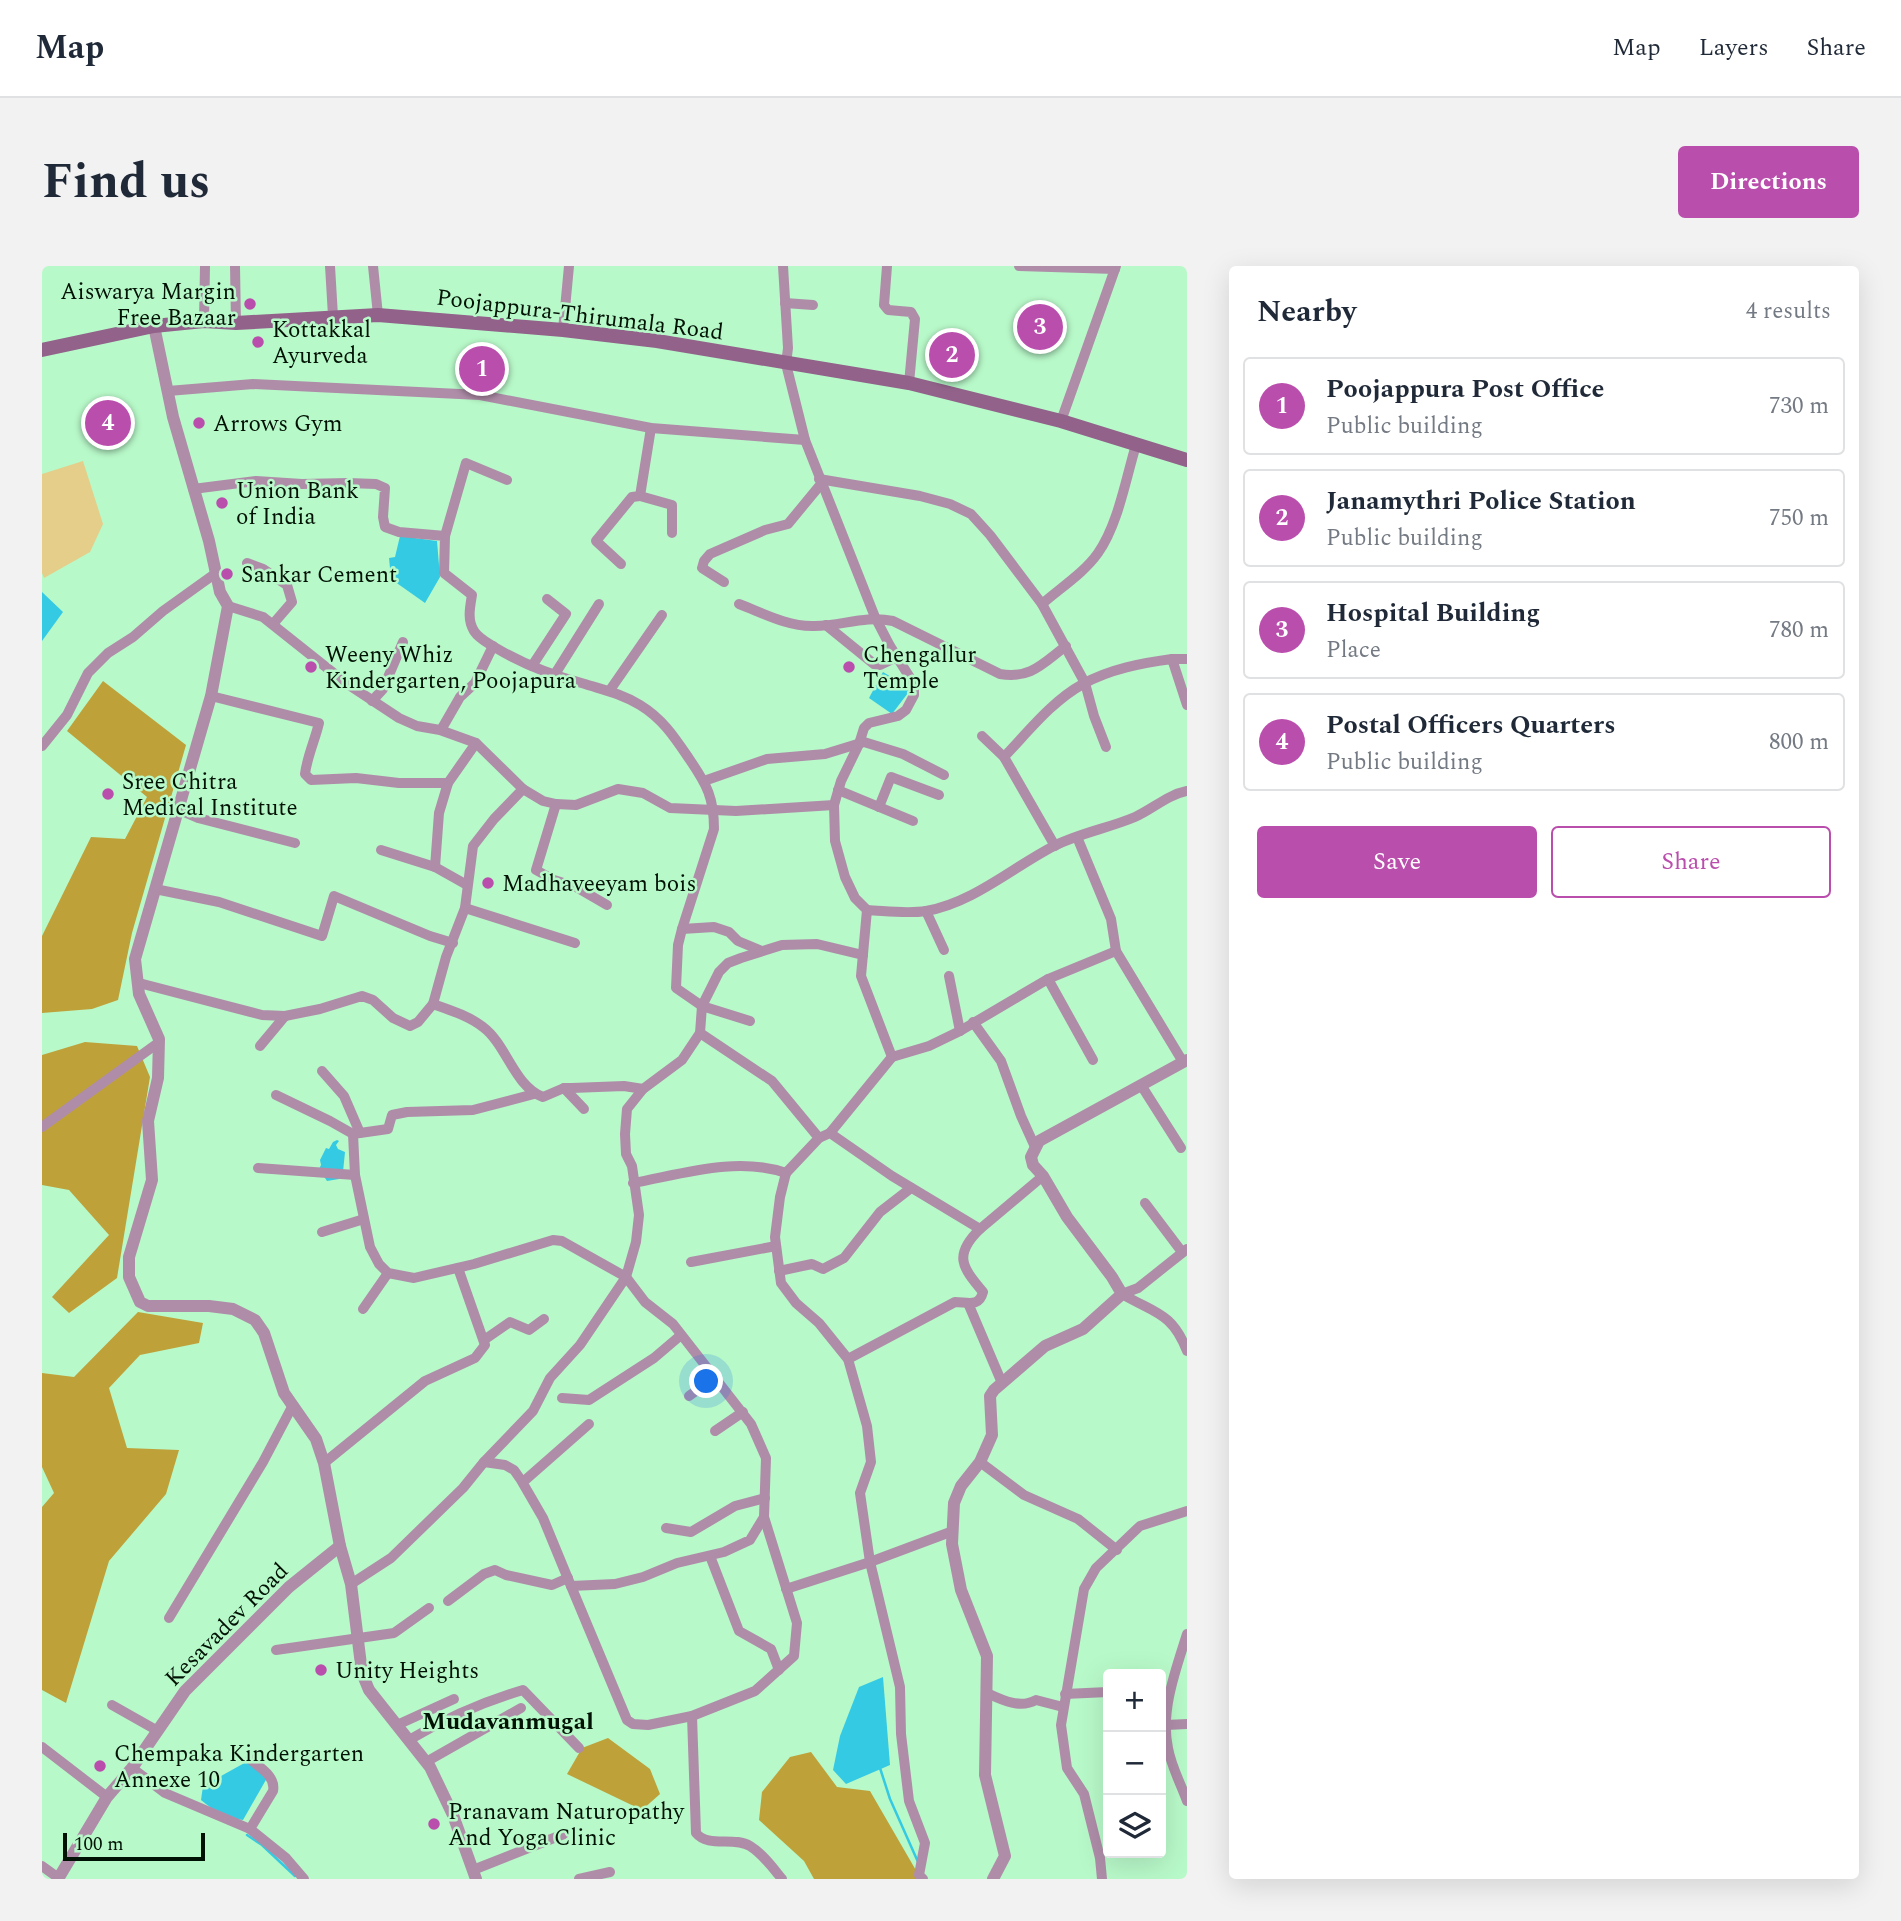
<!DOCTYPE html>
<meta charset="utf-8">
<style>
:root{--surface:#fff;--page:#f2f2f3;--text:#1f2937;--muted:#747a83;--line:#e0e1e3;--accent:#ba4ead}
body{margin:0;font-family:Spectral,serif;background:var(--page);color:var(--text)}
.controls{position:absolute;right:21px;bottom:21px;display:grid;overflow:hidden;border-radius:7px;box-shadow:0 7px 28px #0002}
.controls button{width:63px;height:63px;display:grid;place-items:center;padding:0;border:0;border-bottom:2px solid var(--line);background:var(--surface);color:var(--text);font:35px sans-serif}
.scale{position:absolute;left:21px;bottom:18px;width:142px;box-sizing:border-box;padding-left:7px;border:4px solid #001204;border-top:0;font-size:19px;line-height:24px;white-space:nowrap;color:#001204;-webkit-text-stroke:5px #b8f9c9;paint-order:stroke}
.you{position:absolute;left:665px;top:1116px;width:24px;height:24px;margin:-18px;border:5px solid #fff;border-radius:50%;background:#1a73e8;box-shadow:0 0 0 10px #1a73e833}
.badge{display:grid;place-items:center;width:46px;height:46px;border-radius:50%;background:var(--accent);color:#fff;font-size:23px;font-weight:700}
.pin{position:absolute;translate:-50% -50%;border:4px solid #fff;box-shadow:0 2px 7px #0006}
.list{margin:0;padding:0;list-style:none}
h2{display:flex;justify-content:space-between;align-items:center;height:91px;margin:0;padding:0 28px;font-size:30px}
h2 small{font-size:23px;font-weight:400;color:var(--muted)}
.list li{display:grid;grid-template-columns:46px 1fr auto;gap:21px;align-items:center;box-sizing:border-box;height:98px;margin:0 14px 14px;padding:0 14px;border:2px solid var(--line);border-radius:7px}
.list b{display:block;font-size:26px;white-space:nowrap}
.list p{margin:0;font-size:23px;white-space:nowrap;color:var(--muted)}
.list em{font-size:23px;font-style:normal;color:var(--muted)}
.actions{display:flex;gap:14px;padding:21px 28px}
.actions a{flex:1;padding:16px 0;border:2px solid var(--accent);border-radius:7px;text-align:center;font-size:24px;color:var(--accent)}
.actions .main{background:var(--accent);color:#fff}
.icon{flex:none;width:38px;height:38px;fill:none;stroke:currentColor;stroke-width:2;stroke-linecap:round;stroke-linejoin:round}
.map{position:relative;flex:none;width:1145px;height:1613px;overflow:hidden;border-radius:7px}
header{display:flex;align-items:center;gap:42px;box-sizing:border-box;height:98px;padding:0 35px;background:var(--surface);border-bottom:2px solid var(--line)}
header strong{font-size:33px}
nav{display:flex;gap:38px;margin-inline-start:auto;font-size:24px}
.intro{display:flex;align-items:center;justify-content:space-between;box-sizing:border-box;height:168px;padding:0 42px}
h1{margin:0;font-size:49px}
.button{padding:18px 32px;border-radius:7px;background:var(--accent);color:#fff;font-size:24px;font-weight:700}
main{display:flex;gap:42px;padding:0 42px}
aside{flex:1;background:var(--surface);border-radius:7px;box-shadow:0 7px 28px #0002}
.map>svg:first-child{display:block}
</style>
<header>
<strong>Map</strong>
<nav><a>Map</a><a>Layers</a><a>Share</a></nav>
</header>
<div class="intro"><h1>Find us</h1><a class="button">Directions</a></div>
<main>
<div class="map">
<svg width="1145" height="1613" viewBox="0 0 1145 1613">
<rect width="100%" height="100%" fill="#b8f9c9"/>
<polygon fill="#e4ce8a" points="41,195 61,258 48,286 2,312 0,307 0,208"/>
<g fill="#bfa13a">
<polygon points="61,415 144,479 90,667 76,734 50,743 0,747 0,670 49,571 83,573 105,531 25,465"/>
<polygon points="43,776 95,780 108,811 75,1012 27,1047 10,1031 67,969 27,924 0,919 0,789"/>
<polygon points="96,1046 161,1057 157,1077 98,1089 67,1122 85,1182 137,1184 124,1228 67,1295 24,1437 0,1424 0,1241 12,1227 0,1201 0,1107 32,1111"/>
<polygon points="566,1472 608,1503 618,1528 600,1544 525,1508 540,1482"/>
<polygon points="769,1486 795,1521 828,1525 879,1613 772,1613 762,1595 717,1554 720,1526 748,1491"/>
</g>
<g fill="#34cae4">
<polygon points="358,270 395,275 398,311 383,337 349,313 347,292 353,291"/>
<polygon points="0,326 21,346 0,375"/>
<polygon points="841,406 869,423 850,448 827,432"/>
<polygon points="295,874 297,875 294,879 296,883 303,886 301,906 297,913 285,915 277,903 279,899 278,894 284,882 287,883 291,876"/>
<polygon points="841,1411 848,1499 804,1518 791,1504 798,1470 817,1421"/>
<path d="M206 1495 225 1512 201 1554C185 1552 172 1545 159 1534L161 1520Z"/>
</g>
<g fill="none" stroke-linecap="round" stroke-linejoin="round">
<g stroke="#34cae4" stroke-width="2.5">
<polyline points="838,1502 848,1533 876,1596"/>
<polyline points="205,1569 220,1579 253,1610"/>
</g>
<g stroke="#af8da9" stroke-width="10">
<polyline points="193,0 194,57"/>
<polyline points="288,0 291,50"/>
<polyline points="331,0 336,49"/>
<polyline points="741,0 746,82 744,98 763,174 833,351 848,380 872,418 872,429 864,444 856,450 827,457 822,462 817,478 799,515 792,539 793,575 803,611 813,632 825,644 819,710 850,791 887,780 918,765 1006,713 1074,685 1141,796"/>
<polyline points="845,0 842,39 846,44 869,46 873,53 867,117"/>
<polyline points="977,0 1073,3"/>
<polyline points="743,37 771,39"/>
<polyline points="162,55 163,0"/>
<polyline points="521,64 527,0"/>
<polyline points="126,125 211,118 438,129 609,162 763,174"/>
<polyline points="1019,155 1074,0"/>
<polyline points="777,213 878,230 908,238 929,248 948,269 1000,338 1043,417 1052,450 1064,481"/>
<path d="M151 223 214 215 260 218 306 217 334 218 343 222 341 251 343 261 357 266 403 270 402 307 430 329C428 341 425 354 432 365 437 373 446 377 454 382 481 398 512 410 543 418 562 424 580 428 598 439 621 453 633 472 648 494 665 519 672 532 672 563L640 663 636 679 634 722 660 740 708 755"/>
<polyline points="598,230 630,239 630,267"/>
<polyline points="403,270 424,197 465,214"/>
<polyline points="205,297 221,303 245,319 250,336 231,358"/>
<polyline points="579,298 554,275 590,231 598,230 609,162"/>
<polyline points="682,316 660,302 662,295 668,288 723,264 746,258 779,218"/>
<path d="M697 338C721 347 744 360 770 360 798 361 821 349 851 355L958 408C989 413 1000 398 1024 380"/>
<path d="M1000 338C1018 322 1042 307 1056 287 1076 259 1084 212 1094 179"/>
<polyline points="186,340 221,351 304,417 357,452 375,460 398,464 434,477 481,523 501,535 514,538 534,539 576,523 601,527 628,542 694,545 792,539"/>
<polyline points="784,359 832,398 838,399 855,391"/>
<polyline points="1130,393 1145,393"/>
<polyline points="490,400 524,348 505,333"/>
<polyline points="513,408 557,338"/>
<polyline points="568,424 620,349"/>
<path d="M169 430 277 457C273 474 265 491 263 508L269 514 314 512 357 517H406"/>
<polyline points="330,435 341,423 361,376"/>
<polyline points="399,464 418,431 433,417 451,380"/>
<polyline points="940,470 962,491 1013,580"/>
<polyline points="0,480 25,449 46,407 66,387 91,371 121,345 174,307"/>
<path d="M962 491C986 466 1010 435 1041 418 1068 403 1100 397 1130 393L1145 439"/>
<polyline points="662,515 725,493 783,488 822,476 861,488 902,509"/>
<polyline points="796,524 871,555"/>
<polyline points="514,538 494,604 512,614 534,621 565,639"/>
<polyline points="837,541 849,511 897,529"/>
<polyline points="135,543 156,552 253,577"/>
<polyline points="1035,571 1069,653 1074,685"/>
<polyline points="339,584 393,601 425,619"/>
<polyline points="393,601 397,547 406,517 434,477"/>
<polyline points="113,623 177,636 280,670 292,630 388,670 411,677"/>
<polyline points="423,642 533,677"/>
<path d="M825 644C845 645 865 648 884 645 931 637 971 601 1012 580 1038 567 1067 562 1093 551 1111 543 1125 529 1145 525"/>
<polyline points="884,645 902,684"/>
<polyline points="640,663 672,661 687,666 696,675 720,685"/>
<polyline points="907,710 918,765"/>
<polyline points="1006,713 1051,794"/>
<path d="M97 717 220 749 243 750 278 743 320 730 331 734 351 752 368 760 376 756 391 738C408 744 427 750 441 761 465 779 472 820 501 831L522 822H530L582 820 601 823"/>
<polyline points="391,738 404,691 423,642 431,580 452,553 481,523"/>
<polyline points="931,756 959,795 979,850 993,881"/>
<polyline points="658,767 730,815 777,872"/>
<polyline points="218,780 243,750"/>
<polyline points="280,805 302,830 318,867"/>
<polyline points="1099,819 1139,882"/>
<polyline points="522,822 542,843"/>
<polyline points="234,829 288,855 311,868"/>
<polyline points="0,861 116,777"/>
<polyline points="788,867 850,791"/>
<polyline points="216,902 313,909"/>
<polyline points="744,907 738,931 733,971 739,1017 754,1037 777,1057 806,1093 825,1160 829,1196 818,1227 828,1296 858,1421 859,1468 867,1535 883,1577 877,1609 881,1613"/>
<path d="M591 917C640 908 695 890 744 907L777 872 788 867 850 910 938 963 1001 910"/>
<polyline points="1103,937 1140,986"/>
<polyline points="280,966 322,953"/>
<polyline points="649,996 734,980"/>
<polyline points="737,1005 770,998 781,1003 802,992 838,946 869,922"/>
<path d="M1080 1028C1112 1047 1130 1046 1145 1085"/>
<polyline points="1080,1028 1096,1022 1145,983"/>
<polyline points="926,1037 960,1117"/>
<polyline points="321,1043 346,1007"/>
<polyline points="442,1074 468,1056 487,1064 502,1053"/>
<path d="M806 1093 913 1036C925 1036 937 1042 941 1026 920 1001 911 989 938 963"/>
<polyline points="647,1130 673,1111"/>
<polyline points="520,1132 547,1134 612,1092 639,1069"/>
<polyline points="673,1165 701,1146"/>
<polyline points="442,1196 463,1199 472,1204 479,1214 501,1252 529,1320 573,1318 601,1311 635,1297 682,1286 708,1274 722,1251 724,1192 709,1158 631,1058 603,1036 584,1011 520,975 511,974 432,998 372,1012 346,1007 337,998 328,981 313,909 311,868 346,863 350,849 365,846 431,844 492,828"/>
<polyline points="938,1196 982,1229 1036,1253 1075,1284"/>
<polyline points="282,1197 383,1115 433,1092 443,1079 416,1002"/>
<polyline points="481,1216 547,1158"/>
<polyline points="624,1262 649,1266 693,1240 723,1232"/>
<polyline points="668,1290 697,1365 729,1383 737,1404"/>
<polyline points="309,1318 349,1292 421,1222 442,1196 491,1145 508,1112 538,1079 584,1011 594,976 597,949 590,900 584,888 583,868 585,843 601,823 640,794 658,767 660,740 677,706 686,697 699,692 740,679 775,678 821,689"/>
<polyline points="529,1320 585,1454 591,1458 606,1459 650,1450 713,1425 752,1390 755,1357 722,1251"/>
<polyline points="744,1323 828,1296 911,1265"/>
<polyline points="406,1335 442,1308 453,1304 464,1309 510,1319 526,1312"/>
<polyline points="127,1352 221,1196 251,1139"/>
<path d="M1145 1368C1134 1403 1118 1445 1126 1482 1129 1500 1139 1518 1145 1535"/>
<polyline points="234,1384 352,1367 387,1342"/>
<path d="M945 1427C960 1434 978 1443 994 1434L1021 1441"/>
<polyline points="1023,1428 1066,1426"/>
<polyline points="70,1439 116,1465"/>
<path d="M650 1450 654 1567C666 1582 692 1570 708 1580 721 1588 731 1602 740 1613"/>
<polyline points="355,1459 412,1433"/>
<polyline points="1124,1459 1145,1458"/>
<path d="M367 1474C404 1452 440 1436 481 1424L537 1482"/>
<polyline points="0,1481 65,1531"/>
<path d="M208 1493C218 1502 234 1510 231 1525L208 1563 244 1592 262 1613"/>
<polyline points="384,1496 479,1442"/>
<polyline points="90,1502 123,1527 208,1563"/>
<polyline points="0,1600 18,1613"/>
<polyline points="431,1604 522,1568"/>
<polyline points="537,1613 568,1606"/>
<polyline points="1060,1613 1058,1592 1042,1528 1025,1502 1019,1459 1042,1323 1054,1302 1098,1260 1145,1245"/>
</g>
<g stroke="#af8da9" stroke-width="12">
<polyline points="112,60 131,151 167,275 178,326 186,340 169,430 93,693 97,728 117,773 116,812 106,855 110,914 87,991 87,1011 98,1036 106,1040 167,1040 191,1043 213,1054 222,1067 242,1127 274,1173 282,1197 298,1280 309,1318 320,1407 327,1424 388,1501 411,1549 434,1613"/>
<polyline points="16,1613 65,1531 90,1502 143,1425 247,1321 298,1280"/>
<polyline points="951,1613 963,1590 943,1509 945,1390 919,1324 910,1278 912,1237 919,1220 938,1196 950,1169 948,1130 952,1124 1003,1080 1041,1063 1080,1028 1070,1011 1025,951 1001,910 991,899 989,891 997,875 1145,794"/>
</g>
<polyline stroke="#92628b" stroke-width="14" points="0,84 112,60 162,55 194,57 336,49 521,64 615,75 867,117 1019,155 1145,194"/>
</g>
<g fill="#ba4ead" stroke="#b8f9c9" stroke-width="2.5">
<circle cx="208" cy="38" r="7"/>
<circle cx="216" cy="76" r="7"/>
<circle cx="157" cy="157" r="7"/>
<circle cx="180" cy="237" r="7"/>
<circle cx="185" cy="308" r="7"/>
<circle cx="269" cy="401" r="7"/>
<circle cx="807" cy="401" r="7"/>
<circle cx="66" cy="528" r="7"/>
<circle cx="446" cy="617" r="7"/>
<circle cx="279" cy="1404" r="7"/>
<circle cx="58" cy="1500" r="7"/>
<circle cx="392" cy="1558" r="7"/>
</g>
<g text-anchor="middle" stroke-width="5" stroke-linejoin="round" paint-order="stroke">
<g font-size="23" fill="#001204" stroke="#b8f9c9" text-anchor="start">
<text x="194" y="33" text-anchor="end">Aiswarya Margin<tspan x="194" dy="26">Free Bazaar</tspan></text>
<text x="230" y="71">Kottakkal<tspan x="230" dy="26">Ayurveda</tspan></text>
<text x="171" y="165">Arrows Gym</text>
<text x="194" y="232">Union Bank<tspan x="194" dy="26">of India</tspan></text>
<text x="199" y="316">Sankar Cement</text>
<text x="283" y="396">Weeny Whiz<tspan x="283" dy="26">Kindergarten, Poojapura</tspan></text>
<text x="821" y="396">Chengallur<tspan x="821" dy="26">Temple</tspan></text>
<text x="80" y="523">Sree Chitra<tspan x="80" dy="26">Medical Institute</tspan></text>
<text x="460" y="625">Madhaveeyam bois</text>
<text x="293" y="1412">Unity Heights</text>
<text x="72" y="1495">Chempaka Kindergarten<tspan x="72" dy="26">Annexe 10</tspan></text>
<text x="406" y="1553">Pranavam Naturopathy<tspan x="406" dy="26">And Yoga Clinic</tspan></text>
</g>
<g font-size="23" fill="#001204" stroke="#b8f9c9">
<text transform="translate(538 48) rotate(7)" y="8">Poojappura-Thirumala Road</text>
<text transform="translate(184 1358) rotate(-45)" y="8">Kesavadev Road</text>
</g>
<g font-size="24" font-weight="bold" fill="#001204" stroke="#b8f9c9">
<text x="466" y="1463">Mudavanmugal</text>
</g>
</g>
</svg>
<div class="controls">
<button>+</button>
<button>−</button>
<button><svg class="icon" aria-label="layers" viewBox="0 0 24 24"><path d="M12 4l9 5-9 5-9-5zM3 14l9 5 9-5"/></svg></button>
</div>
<div class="scale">100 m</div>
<div class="you"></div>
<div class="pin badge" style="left:440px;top:103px">1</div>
<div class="pin badge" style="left:910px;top:89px">2</div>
<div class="pin badge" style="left:998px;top:61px">3</div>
<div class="pin badge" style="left:66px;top:157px">4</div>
</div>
<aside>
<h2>Nearby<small>4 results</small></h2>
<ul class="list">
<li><span class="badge">1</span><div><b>Poojappura Post Office</b><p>Public building</p></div><em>730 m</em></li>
<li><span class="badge">2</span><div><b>Janamythri Police Station</b><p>Public building</p></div><em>750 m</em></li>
<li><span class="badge">3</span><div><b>Hospital Building</b><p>Place</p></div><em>780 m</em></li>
<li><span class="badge">4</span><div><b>Postal Officers Quarters</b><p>Public building</p></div><em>800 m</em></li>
</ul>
<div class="actions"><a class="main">Save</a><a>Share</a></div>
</aside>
</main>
